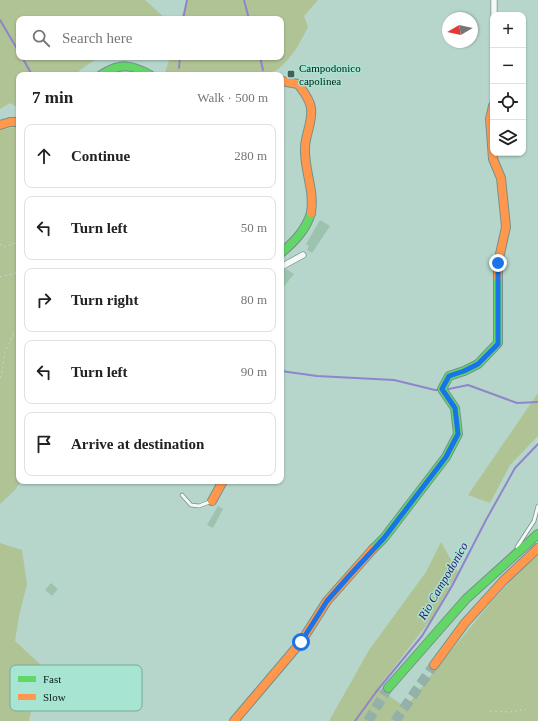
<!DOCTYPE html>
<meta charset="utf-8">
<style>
:root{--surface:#fff;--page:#f2f2f2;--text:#222;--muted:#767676;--line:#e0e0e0}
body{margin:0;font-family:"Times New Roman",serif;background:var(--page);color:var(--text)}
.controls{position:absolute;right:12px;top:12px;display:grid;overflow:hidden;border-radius:8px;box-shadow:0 1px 3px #0004}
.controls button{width:36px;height:36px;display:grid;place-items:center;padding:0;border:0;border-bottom:1px solid var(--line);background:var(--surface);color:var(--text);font:20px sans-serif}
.compass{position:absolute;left:442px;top:12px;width:36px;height:36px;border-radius:50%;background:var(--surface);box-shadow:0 1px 3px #0004;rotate:261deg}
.stop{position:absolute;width:12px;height:12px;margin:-9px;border:3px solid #1a73e8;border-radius:50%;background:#fff}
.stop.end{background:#1a73e8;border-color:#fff;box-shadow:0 1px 4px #0008}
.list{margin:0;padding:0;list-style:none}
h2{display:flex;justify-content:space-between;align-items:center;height:52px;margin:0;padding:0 16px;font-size:17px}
h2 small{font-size:13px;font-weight:400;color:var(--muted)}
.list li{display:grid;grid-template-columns:26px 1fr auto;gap:12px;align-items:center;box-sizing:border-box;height:64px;margin:0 8px 8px;padding:0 8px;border:1px solid var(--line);border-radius:8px}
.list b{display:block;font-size:15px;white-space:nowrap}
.list em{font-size:13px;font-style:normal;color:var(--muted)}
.icon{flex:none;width:22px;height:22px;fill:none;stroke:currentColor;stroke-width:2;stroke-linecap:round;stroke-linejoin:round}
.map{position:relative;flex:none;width:538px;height:721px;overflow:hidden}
.search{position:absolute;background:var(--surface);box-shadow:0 1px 3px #0004;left:16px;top:16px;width:268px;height:44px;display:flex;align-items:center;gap:10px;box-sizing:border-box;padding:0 14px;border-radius:8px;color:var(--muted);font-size:15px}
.panel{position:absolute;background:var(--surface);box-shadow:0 1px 3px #0004;left:16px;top:72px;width:268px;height:412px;border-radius:8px}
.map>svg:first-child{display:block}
</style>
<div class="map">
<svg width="538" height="721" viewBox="0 0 538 721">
<rect width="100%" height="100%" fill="#b6d6cc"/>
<g fill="#b0c395">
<polygon points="0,0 145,0 166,19 19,19 19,57 99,57 80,70 77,75 19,75 19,108 10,103 0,109"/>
<path d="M188 0H318L304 16 308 27C300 43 292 58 278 69 264 80 185 75 165 73L170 57H281V19H181Z"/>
<polygon points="15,127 19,128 19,481 21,481 15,490 0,504 0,130"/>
<polygon points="538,393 538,436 510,465 490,503 468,495"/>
<polygon points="441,542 458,572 441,606 378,688 406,708 415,695 492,601 538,552 538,721 329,721 369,650 426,572"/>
<polygon points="0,543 22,550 27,584 19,616 15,641 41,665 29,721 0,721"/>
</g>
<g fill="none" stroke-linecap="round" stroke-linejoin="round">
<g stroke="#9085ca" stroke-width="2">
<polyline points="244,0 249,19"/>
<polyline points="183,19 187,0"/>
<polyline points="0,20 19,52"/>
<polyline points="22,57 32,75"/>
<polyline points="260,57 263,70"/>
<polyline points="179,68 180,57"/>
<polyline points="281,371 317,376 394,380 435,390 440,390"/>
<polyline points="444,390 468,385 517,403 538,402"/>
<polyline points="355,721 376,692 422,636 452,586 486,520 515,468 538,444"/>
</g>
</g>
<g fill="#9dc3af">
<polygon points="320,220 330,226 312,253 307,250 309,246 306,244"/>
<polygon points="286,269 294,274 281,290 281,272"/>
<polygon points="218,506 223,509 213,528 207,525"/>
<polygon points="51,583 58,589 52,596 45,590"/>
</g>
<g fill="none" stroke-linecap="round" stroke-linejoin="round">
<g stroke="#93b1a8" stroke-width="10" stroke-dasharray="10 5" stroke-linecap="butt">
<polyline points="368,721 388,688"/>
<polyline points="395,721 434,665"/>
</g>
<g stroke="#779189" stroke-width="4.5">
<g id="lane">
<polyline points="182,495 191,505 199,506 212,501"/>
<polyline points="517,547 534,521 538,506"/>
</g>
</g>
<g stroke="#779189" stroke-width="7">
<g id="street">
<polyline points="494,0 494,15"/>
<polyline points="281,267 303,255"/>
</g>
</g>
<g stroke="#779189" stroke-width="10">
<g id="fast">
<path d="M101 75C120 63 131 64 150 75"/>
<path d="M281 253C294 242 306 230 311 213"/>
<polyline points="373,549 384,538 446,457 458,434 455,408 442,389 449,376 464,371 478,364 498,343 498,277"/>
<polyline points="388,688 466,599 538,534"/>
</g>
</g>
<g stroke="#779189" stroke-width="10">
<g id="slow">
<path d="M281 81 298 84C303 91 310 99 311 108 313 122 305 135 305 148 304 170 315 191 311 213"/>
<polyline points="493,106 490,119 493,159 501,178 506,227 498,263 498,277"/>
<polyline points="0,125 10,122 19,122"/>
<polyline points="212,501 223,481"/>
<polyline points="434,665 465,623 503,581 538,548"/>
<polyline points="234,721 301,642 327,601 373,549"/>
</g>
</g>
<g stroke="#c9d3d0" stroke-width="1" stroke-dasharray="2 3" stroke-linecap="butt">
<polyline points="290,75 306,61 318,38 334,16 356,0"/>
<polyline points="281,103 286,105 293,113"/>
<polyline points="293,204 303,208"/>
<polyline points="281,214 285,218"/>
<polyline points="281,223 291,215 293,192 289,169 287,145 293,121 295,97 290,90"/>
<polyline points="0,244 4,247 19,242"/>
<polyline points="0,277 19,272"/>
<polyline points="502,348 505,351 508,349 538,312"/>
<path d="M0 378C4 368 3 358 6 349 8 344 11 343 11 337L16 332 19 333"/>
<polyline points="18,464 19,464"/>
<polyline points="79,481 98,493 107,481"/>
<polyline points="490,711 510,712 526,709"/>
<polyline points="63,721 87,691 102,655 132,627 177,563 192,527 206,508"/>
</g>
<use href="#lane" stroke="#f4f9f7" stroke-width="3"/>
<use href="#street" stroke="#f4f9f7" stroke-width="5.5"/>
<use href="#fast" stroke="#63d668" stroke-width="8"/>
<use href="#slow" stroke="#ff974d" stroke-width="8"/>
</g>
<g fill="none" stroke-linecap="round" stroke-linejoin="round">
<polyline stroke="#1a73e8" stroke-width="5" points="301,642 327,601 349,576 384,538 446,457 458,434 455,408 442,389 449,376 464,371 478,364 498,344 498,263"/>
</g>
<rect fill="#445f57" stroke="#a8e4d2" stroke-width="1.5" x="287" y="70" width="8" height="8" rx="2"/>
<g text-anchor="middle" stroke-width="3" stroke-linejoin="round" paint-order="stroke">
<g font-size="11" fill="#061f18" stroke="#a8e4d2" text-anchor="start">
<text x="299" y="72">Campodonico<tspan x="299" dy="13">capolinea</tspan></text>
</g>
<g font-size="12" font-style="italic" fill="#330b6b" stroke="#a8e4d2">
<text transform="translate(443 581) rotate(-60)" y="4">Rio Campodonico</text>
</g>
</g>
<rect x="10" y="665" width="132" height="46" rx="6" fill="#a8e4d2" stroke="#77a99a" stroke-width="1"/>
<rect x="18" y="676" width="18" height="6" fill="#63d668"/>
<rect x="18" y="694" width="18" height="6" fill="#ff974d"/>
<g font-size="11" fill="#061f18">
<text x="43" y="683">Fast</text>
<text x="43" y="701">Slow</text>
</g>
</svg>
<div class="controls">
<button>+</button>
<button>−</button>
<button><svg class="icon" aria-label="locate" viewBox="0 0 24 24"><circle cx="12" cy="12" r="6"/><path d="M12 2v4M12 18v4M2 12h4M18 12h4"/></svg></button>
<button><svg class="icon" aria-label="layers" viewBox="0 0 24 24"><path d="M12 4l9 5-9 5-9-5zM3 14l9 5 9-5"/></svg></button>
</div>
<svg class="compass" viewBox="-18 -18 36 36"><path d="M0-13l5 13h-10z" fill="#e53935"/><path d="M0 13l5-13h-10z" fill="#767676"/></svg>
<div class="stop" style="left:301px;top:642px"></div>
<div class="stop end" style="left:498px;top:263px"></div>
<div class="search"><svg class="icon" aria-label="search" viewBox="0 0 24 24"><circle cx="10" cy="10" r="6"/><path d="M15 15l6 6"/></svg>Search here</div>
<section class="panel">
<h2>7 min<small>Walk · 500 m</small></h2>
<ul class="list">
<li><svg class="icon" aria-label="ahead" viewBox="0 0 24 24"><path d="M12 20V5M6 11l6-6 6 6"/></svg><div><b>Continue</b></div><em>280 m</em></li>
<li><svg class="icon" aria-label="left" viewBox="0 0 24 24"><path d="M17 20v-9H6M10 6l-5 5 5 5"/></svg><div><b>Turn left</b></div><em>50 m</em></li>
<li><svg class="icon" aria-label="right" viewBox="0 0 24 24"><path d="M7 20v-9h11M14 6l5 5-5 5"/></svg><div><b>Turn right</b></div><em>80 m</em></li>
<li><svg class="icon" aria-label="left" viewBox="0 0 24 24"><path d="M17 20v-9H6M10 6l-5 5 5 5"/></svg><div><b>Turn left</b></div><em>90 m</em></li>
<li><svg class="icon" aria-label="arrive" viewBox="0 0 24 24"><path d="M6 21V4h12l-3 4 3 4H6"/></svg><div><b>Arrive at destination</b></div></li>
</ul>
</section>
</div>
